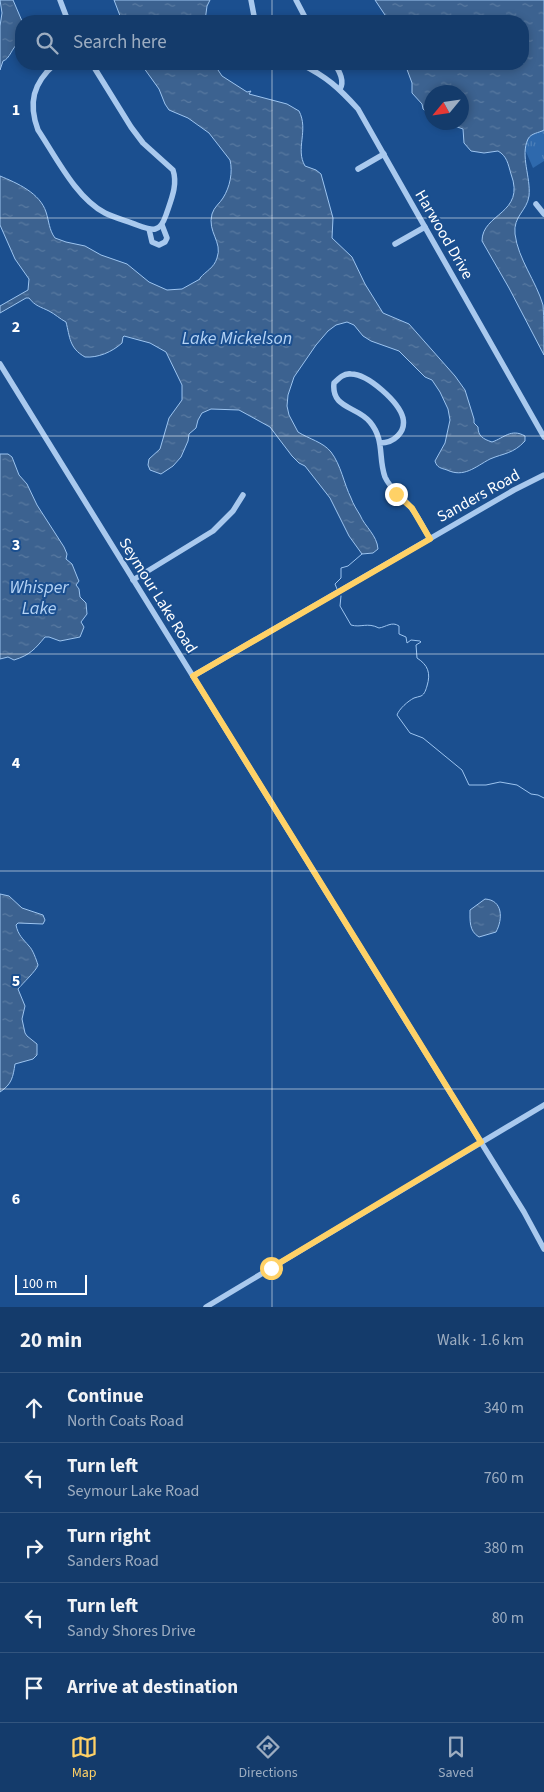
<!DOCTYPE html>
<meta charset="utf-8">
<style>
:root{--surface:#143b6b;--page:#1d4271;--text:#f1f3f6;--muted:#9dadc1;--line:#33557e;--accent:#ffd166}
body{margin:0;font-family:"Source Sans 3",sans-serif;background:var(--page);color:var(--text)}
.compass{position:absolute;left:424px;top:85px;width:45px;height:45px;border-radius:50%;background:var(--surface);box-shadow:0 2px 8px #0003;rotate:241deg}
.scale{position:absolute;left:15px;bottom:12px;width:72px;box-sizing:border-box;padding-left:5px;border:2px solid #fff;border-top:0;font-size:14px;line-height:18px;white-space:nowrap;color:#fff;-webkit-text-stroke:4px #1b4f8f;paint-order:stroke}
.stop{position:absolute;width:15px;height:15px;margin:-11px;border:4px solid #ffd166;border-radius:50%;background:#fff}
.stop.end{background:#ffd166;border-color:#fff;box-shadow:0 1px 5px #0008}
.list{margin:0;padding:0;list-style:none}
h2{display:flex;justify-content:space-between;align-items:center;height:65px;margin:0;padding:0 20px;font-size:21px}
h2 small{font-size:16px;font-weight:400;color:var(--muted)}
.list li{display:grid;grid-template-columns:32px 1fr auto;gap:15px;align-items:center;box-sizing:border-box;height:70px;padding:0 20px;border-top:1px solid var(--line)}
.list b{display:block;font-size:19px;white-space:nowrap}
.list p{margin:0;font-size:16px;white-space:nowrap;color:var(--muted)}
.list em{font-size:16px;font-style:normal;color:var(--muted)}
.icon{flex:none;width:28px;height:28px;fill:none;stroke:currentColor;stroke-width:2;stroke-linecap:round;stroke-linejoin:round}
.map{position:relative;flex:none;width:544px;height:1307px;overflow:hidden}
.search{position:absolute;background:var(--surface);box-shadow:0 2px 8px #0003;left:15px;right:15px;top:15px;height:55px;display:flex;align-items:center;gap:12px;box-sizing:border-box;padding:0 18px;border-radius:20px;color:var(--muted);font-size:19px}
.sheet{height:415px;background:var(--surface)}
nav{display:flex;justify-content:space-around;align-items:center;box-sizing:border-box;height:70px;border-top:1px solid var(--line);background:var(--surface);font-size:14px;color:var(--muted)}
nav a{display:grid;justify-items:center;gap:2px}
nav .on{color:var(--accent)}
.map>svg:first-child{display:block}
</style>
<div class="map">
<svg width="544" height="1307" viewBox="0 0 544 1307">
<defs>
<pattern id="park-tufts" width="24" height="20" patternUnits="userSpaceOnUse" patternTransform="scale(1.25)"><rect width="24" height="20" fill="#2e69ad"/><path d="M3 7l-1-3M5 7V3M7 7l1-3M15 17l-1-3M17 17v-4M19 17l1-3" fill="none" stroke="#4d80b9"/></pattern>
<pattern id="water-ripples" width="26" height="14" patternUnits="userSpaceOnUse" patternTransform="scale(1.25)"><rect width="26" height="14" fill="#3c6290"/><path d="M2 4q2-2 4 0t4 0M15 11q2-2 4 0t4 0" fill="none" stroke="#597aa1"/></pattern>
</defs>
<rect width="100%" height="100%" fill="#1b4f8f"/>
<polygon fill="url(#park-tufts)" points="544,74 544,161 533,168 503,98"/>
<g fill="url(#water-ripples)" stroke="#9cc4f0">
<path d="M0 0H13L22 21 21 34 17 41 18 44C12 47 10 59 3 61L0 70V26L2 13Z"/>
<polygon points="114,0 210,0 207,6 205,21 122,21"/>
<path d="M375 0H544V130C539 133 531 133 528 139 520 156 531 177 529 196 527 211 513 216 515 234 518 259 536 281 543 305 544 316 544 342 544 355L509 288 482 241C482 213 526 214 511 174 508 164 507 156 498 151L484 153 471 151 464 143 463 129 446 123 462 122V92H432L431 116 423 109 422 104 412 93V83L405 64H523V21H389Z"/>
<path d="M141 64H214L222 76 247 92 251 91 249 94 287 104 299 111C309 130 295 149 305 166L316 170 321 174 333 218 332 238 352 257 365 284 383 313 409 324 455 376 465 390 474 419V423L478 427C478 436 483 439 492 442 504 438 511 428 525 436V441C513 454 504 453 490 459 475 467 464 478 447 470 441 468 437 468 435 461L445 443 450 420 448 409 440 392 432 380 425 377 399 351 371 341 363 336 354 325 347 322 336 325 328 331 316 345 294 377 288 395 287 406 289 415 298 432C309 439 323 442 331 452 341 465 344 484 351 498 353 504 357 510 360 515 365 527 377 535 378 549L373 553 362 554 349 536 330 498 305 466 299 463 292 456 270 427 239 410 211 409 202 413 198 420 196 428 189 434 188 441 181 457 173 466 161 474 150 470 148 465 149 459 160 449 169 418 182 400V385L166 352 150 343 124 336 123 337 122 343C112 352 98 358 85 357 69 348 70 337 66 322 60 319 55 314 49 311 41 307 35 306 29 298H26L0 313V306L28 290 29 279 15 259 0 225V176C17 183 40 193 46 212 49 221 49 230 55 238L66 242 85 246 101 255 127 264 149 282 167 290 182 289 200 279V278C206 271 214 268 217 258 223 242 207 232 212 214 214 207 220 203 223 198 230 187 233 172 230 160L209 133 188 118 169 110 165 104 159 89Z"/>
<path d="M0 454H8L12 457 19 475 27 484 37 505 64 547 67 554 66 559 72 564 78 579 79 581 76 585 79 589 80 597 86 603 87 614 81 622 84 627 80 637 60 641 49 637H45C35 649 30 655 14 660L8 657 0 659Z"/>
<path d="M0 894 9 896 22 908 43 915 45 920 43 924 18 923 16 925C18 935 23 939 29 946 33 950 36 959 38 965 37 970 22 984 18 989L25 1006 22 1019 25 1033 27 1036 37 1044V1055L33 1059 15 1064C13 1077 12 1084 0 1092Z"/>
<path d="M485 899C503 900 503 919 496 932L479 937C469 931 470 921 470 910Z"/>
</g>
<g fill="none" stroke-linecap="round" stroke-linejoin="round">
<g stroke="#9cc4f0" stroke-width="1">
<polyline points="337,589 335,584 341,578 341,568 348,566 362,554"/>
<path d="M341 596 340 606 351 625C361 628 367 622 379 628 386 627 392 621 399 626V634L406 637 407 643 411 640 420 641 421 642 416 645 417 658C428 665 431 673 427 686 426 689 425 694 421 696 419 697 416 697 414 698 408 701 399 709 397 715L410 733 423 738 462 770 469 785H486L500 782 517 785 531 794 538 795 544 798"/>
</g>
<g stroke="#a9c9ee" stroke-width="5.5">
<polyline points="60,0 68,21"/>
<polyline points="251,0 255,21"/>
<polyline points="296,0 307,21"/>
<path d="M55 64C33 83 28 103 38 130 56 157 76 198 105 213 115 218 127 221 137 225 153 231 160 233 166 215 171 200 178 185 173 170L143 143 131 127 92 64"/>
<path d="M301 64C327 77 339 88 358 109L544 437"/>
<path d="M335 64C339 71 345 81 340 89"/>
<polyline points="358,169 384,154"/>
<polyline points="536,204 544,214"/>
<polyline points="149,229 152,242 159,245 165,242 167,238 162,225"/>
<polyline points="395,244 425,227"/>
<polyline points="0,364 524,1212 544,1249"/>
<path d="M380 443C394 443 406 432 403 418 399 402 368 374 351 374 344 373 339 378 334 383 331 409 357 406 370 422 385 440 378 458 385 477 391 491 404 497 412 509 419 518 424 529 430 539"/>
<polyline points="133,580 213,531 233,511 243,495"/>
<polyline points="193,676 514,490 544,475"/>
<polyline points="206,1307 544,1105"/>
</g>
</g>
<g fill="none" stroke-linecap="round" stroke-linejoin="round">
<polyline stroke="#ffd166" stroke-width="6" points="271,1268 481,1142 193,676 430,539 412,508 396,494"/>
</g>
<path fill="none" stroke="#fff" stroke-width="1" stroke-opacity="0.55" d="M272 0V21M272 64V1307M0 218H544M0 436H544M0 654H544M0 871H544M0 1089H544"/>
<g text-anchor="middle" stroke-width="4" stroke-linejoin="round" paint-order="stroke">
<g font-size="16" fill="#fff" stroke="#1b4f8f">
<text transform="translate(445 234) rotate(60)" y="6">Harwood Drive</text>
<text transform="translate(478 495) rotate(-29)" y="6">Sanders Road</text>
<text transform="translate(159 595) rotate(58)" y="6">Seymour Lake Road</text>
</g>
<g font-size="18" font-style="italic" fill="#b5d3f5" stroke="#1b4f8f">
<text x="237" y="344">Lake Mickelson</text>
<text x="39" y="593">Whisper<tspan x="39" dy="21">Lake</tspan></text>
</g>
</g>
<g font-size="16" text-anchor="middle" font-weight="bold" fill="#fff" stroke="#1b4f8f" stroke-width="4" stroke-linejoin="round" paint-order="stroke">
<text x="16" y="115">1</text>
<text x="16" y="332">2</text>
<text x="16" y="550">3</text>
<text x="16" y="768">4</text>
<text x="16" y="986">5</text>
<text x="16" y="1204">6</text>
</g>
</svg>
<svg class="compass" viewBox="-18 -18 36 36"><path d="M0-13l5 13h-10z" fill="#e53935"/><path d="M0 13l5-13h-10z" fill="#9dadc1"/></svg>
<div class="scale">100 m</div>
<div class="stop" style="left:271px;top:1268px"></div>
<div class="stop end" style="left:396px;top:494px"></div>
<div class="search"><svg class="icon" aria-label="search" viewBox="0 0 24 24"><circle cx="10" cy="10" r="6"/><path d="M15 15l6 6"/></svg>Search here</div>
</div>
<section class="sheet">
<h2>20 min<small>Walk · 1.6 km</small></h2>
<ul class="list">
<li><svg class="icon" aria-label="ahead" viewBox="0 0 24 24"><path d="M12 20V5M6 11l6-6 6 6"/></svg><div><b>Continue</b><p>North Coats Road</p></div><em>340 m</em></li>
<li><svg class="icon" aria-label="left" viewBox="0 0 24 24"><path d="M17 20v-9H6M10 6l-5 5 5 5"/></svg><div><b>Turn left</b><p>Seymour Lake Road</p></div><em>760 m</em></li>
<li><svg class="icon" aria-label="right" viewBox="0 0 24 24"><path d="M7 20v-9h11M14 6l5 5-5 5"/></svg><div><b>Turn right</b><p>Sanders Road</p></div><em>380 m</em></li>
<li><svg class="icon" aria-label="left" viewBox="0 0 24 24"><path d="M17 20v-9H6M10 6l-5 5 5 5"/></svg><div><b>Turn left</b><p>Sandy Shores Drive</p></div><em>80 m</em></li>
<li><svg class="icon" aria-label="arrive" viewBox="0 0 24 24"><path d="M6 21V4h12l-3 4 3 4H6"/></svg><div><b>Arrive at destination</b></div></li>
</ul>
</section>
<nav>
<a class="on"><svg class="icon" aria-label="map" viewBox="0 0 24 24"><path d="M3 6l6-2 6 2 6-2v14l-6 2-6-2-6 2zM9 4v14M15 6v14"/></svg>Map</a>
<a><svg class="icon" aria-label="directions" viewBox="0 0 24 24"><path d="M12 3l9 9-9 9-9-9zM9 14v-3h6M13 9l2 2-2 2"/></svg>Directions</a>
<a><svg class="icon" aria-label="saved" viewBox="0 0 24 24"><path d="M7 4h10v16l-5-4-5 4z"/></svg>Saved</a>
</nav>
